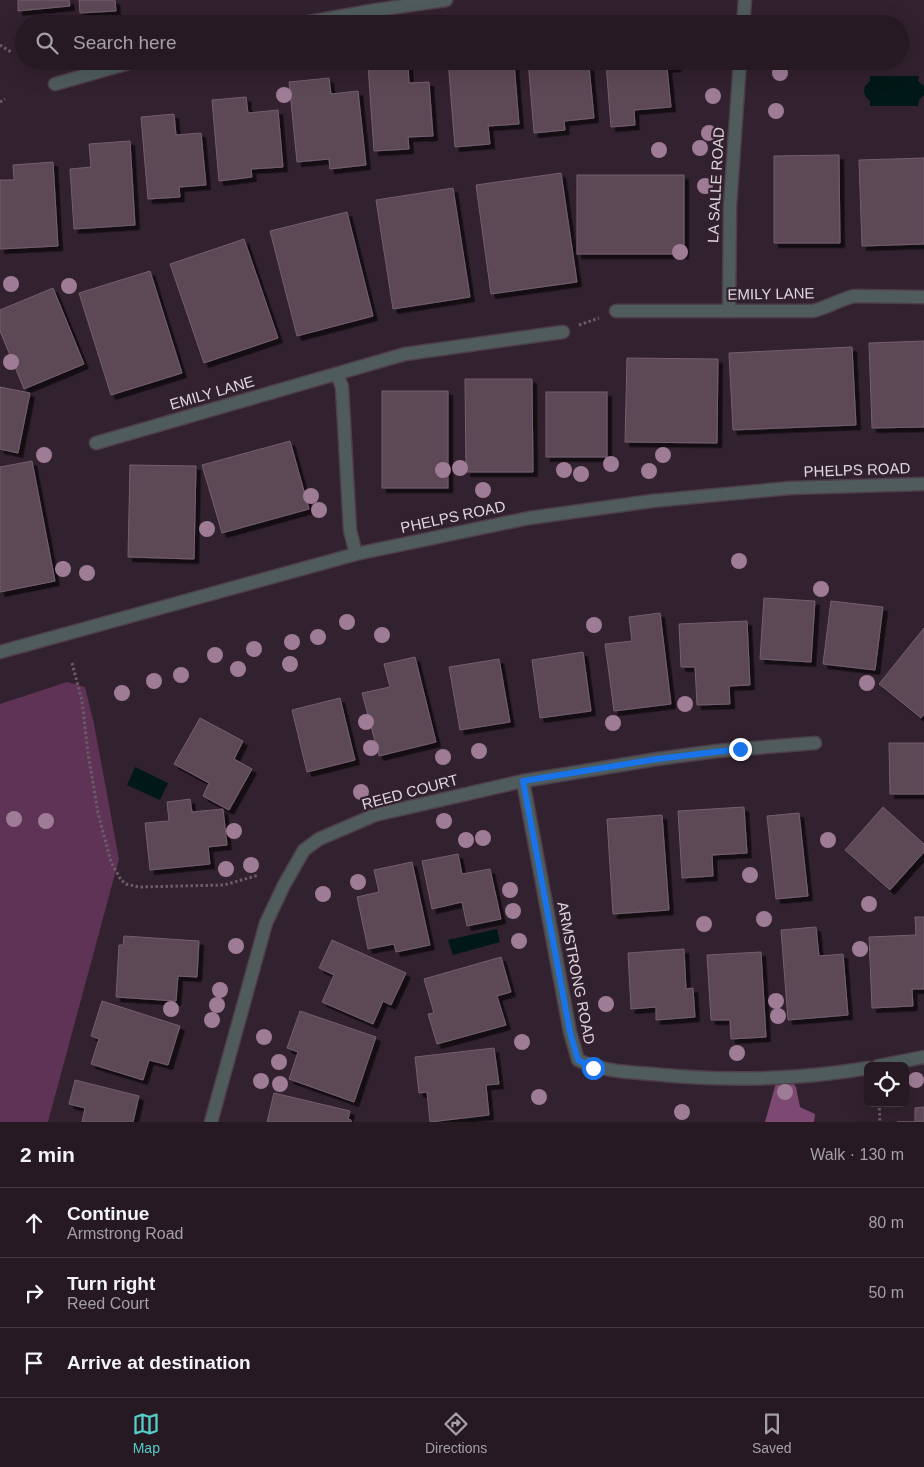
<!DOCTYPE html>
<meta charset="utf-8">
<style>
:root{--surface:#261922;--page:#32262f;--text:#f1f3f6;--muted:#a4a0a5;--line:#423840;--accent:#54cdc8}
body{margin:0;font-family:Arial,sans-serif;background:var(--page);color:var(--text)}
.controls{position:absolute;right:15px;bottom:15px;display:grid;overflow:hidden;border-radius:8px;box-shadow:0 5px 20px #0002}
.controls button{width:45px;height:45px;display:grid;place-items:center;padding:0;border:0;border-bottom:1px solid var(--line);background:var(--surface);color:var(--text);font:25px sans-serif}
.stop{position:absolute;width:15px;height:15px;margin:-11px;border:4px solid #1a73e8;border-radius:50%;background:#fff}
.stop.end{background:#1a73e8;border-color:#fff;box-shadow:0 1px 5px #0008}
.list{margin:0;padding:0;list-style:none}
h2{display:flex;justify-content:space-between;align-items:center;height:65px;margin:0;padding:0 20px;font-size:21px}
h2 small{font-size:16px;font-weight:400;color:var(--muted)}
.list li{display:grid;grid-template-columns:32px 1fr auto;gap:15px;align-items:center;box-sizing:border-box;height:70px;padding:0 20px;border-top:1px solid var(--line)}
.list b{display:block;font-size:19px;white-space:nowrap}
.list p{margin:0;font-size:16px;white-space:nowrap;color:var(--muted)}
.list em{font-size:16px;font-style:normal;color:var(--muted)}
.icon{flex:none;width:28px;height:28px;fill:none;stroke:currentColor;stroke-width:2;stroke-linecap:round;stroke-linejoin:round}
.map{position:relative;flex:none;width:924px;height:1122px;overflow:hidden}
.search{position:absolute;background:var(--surface);box-shadow:0 5px 20px #0002;left:15px;right:15px;top:15px;height:55px;display:flex;align-items:center;gap:12px;box-sizing:border-box;padding:0 18px;border-radius:28px;color:var(--muted);font-size:19px}
.sheet{height:275px;background:var(--surface)}
nav{display:flex;justify-content:space-around;align-items:center;box-sizing:border-box;height:70px;border-top:1px solid var(--line);background:var(--surface);font-size:14px;color:var(--muted)}
nav a{display:grid;justify-items:center;gap:2px}
nav .on{color:var(--accent)}
.map>svg:first-child{display:block}
</style>
<div class="map">
<svg width="924" height="1122" viewBox="0 0 924 1122">
<defs>
<filter id="shadow"><feDropShadow dx="4.5" dy="4.5" stdDeviation="0" flood-color="#0009"/></filter>
</defs>
<rect width="100%" height="100%" fill="#32212e"/>
<polygon fill="#5e3355" points="67,682 85,687 94,724 119,859 48,1122 0,1122 0,704"/>
<polygon fill="#7d4871" points="790,1079 796,1087 800,1107 815,1114 814,1122 765,1122 776,1083"/>
<g fill="#001817">
<path d="M870 76H919L918 81 924 86V95L919 100 918 106H870V101C862 94 862 88 870 81Z"/>
<polygon points="135,767 168,783 160,800 127,785"/>
<polygon points="497,929 500,942 453,955 448,940"/>
</g>
<g fill="#5d4957" stroke="#745f6e" filter="url(#shadow)">
<polygon points="18,0 69,0 70,6 18,11"/>
<polygon points="79,0 115,0 116,11 80,13"/>
<polygon points="448,61 500,61 500,64 514,63 519,124 488,126 490,144 455,147"/>
<polygon points="528,61 560,61 561,69 589,66 594,118 564,121 565,130 534,133"/>
<polygon points="676,61 677,67 667,68 671,107 634,110 635,125 611,127 606,64 646,61"/>
<polygon points="408,64 409,83 429,82 433,136 408,137 409,149 374,151 368,66"/>
<polygon points="329,78 331,94 358,91 366,165 330,169 329,159 297,162 289,82"/>
<polygon points="246,97 248,113 278,110 283,167 251,169 252,177 219,181 212,100"/>
<polygon points="174,114 176,135 201,133 206,185 179,187 180,197 148,199 141,117"/>
<polygon points="130,141 135,225 74,229 70,169 91,167 89,144"/>
<polygon points="839,155 840,243 774,243 774,156"/>
<polygon points="924,158 924,244 862,246 859,160"/>
<polygon points="53,162 58,246 0,249 0,180 14,180 13,165"/>
<polygon points="561,173 577,282 491,294 476,185"/>
<rect x="577" y="175" width="107" height="79"/>
<polygon points="453,188 470,297 393,309 376,200"/>
<polygon points="347,212 373,316 297,336 270,231"/>
<polygon points="244,239 278,338 204,363 170,264"/>
<polygon points="150,271 182,373 111,395 79,293"/>
<polygon points="53,288 84,364 24,389 0,331 0,310"/>
<polygon points="924,341 924,427 872,428 869,343"/>
<polygon points="852,347 856,425 733,430 729,353"/>
<polygon points="627,358 718,359 717,443 625,442"/>
<polygon points="465,379 532,379 533,472 466,472"/>
<polygon points="0,387 30,393 18,453 0,449"/>
<rect x="382" y="391" width="66" height="97"/>
<rect x="546" y="392" width="61" height="65"/>
<polygon points="290,441 309,509 222,533 202,465"/>
<polygon points="32,461 55,581 0,592 0,467"/>
<polygon points="130,465 196,466 194,559 128,557"/>
<polygon points="764,598 815,601 811,662 760,659"/>
<polygon points="831,601 883,607 875,670 823,664"/>
<polygon points="660,613 671,704 614,711 605,644 632,641 629,617"/>
<polygon points="747,621 750,685 729,686 730,704 697,705 695,667 681,667 679,624"/>
<polygon points="924,628 924,714 921,718 879,684"/>
<polygon points="583,652 591,711 540,718 532,660"/>
<polygon points="415,657 436,742 379,756 362,693 390,687 384,664"/>
<polygon points="499,659 510,722 460,730 449,667"/>
<polygon points="340,698 355,760 307,772 292,710"/>
<polygon points="200,718 243,741 234,759 252,769 229,810 203,796 209,783 174,764"/>
<polygon points="889,743 924,743 924,794 890,794"/>
<polygon points="190,799 192,812 223,809 227,845 208,847 210,864 150,870 145,823 169,821 167,802"/>
<polygon points="744,807 747,853 712,855 713,876 682,878 678,811"/>
<polygon points="883,807 924,844 924,852 890,890 845,850"/>
<polygon points="799,813 808,896 776,899 767,816"/>
<polygon points="662,815 669,910 613,914 607,819"/>
<polygon points="458,854 462,874 490,869 501,919 467,926 462,902 432,909 422,861"/>
<polygon points="412,862 430,945 396,952 394,944 368,949 357,897 379,892 374,870"/>
<polygon points="915,917 924,917 924,989 912,989 913,1006 872,1008 869,937 916,935"/>
<polygon points="816,927 819,956 843,954 848,1015 788,1020 781,930"/>
<polygon points="124,936 199,941 197,977 178,976 176,1001 116,997 119,945 123,945"/>
<polygon points="332,940 406,973 391,1005 383,1001 373,1024 322,1002 334,975 319,968"/>
<polygon points="684,949 686,989 693,988 695,1017 656,1020 656,1007 631,1009 628,953"/>
<polygon points="761,952 766,1037 731,1039 730,1020 711,1020 707,955"/>
<polygon points="501,957 511,992 497,996 506,1025 437,1044 428,1014 434,1013 424,979"/>
<polygon points="102,1001 180,1026 168,1065 149,1060 143,1080 91,1064 99,1039 91,1036"/>
<polygon points="300,1011 376,1037 354,1102 289,1079 298,1052 287,1048"/>
<polygon points="494,1048 499,1084 486,1085 489,1115 430,1122 427,1092 419,1093 415,1057"/>
<polygon points="75,1080 139,1096 133,1122 82,1122 85,1108 69,1104"/>
<polygon points="274,1093 350,1111 348,1119 351,1120 351,1122 267,1122"/>
<polygon points="924,1107 924,1122 897,1122 915,1122 915,1108"/>
</g>
<g fill="none" stroke-linecap="round" stroke-linejoin="round">
<g stroke="#4e3e4a" stroke-width="15">
<g id="minor">
<polyline points="298,24 376,10 446,0"/>
<polyline points="743,24 745,0"/>
<polyline points="55,84 136,61"/>
<path d="M616 311H813C828 307 839 300 854 296L924 297"/>
<polyline points="729,311 730,206 740,61"/>
<polyline points="337,374 342,387 350,530 356,554"/>
<polyline points="96,443 405,354 563,332"/>
<path d="M523 781 570 1032 578 1060C601 1071 626 1072 652 1074 722 1081 798 1080 868 1068"/>
<polyline points="878,1066 924,1057"/>
<polyline points="211,1122 266,923 284,885 304,850 319,839 375,815 523,781 657,759 717,751 815,743"/>
</g>
</g>
<g stroke="#4e3e4a" stroke-width="15">
<polyline id="tertiary" points="0,652 356,554 529,518 652,501 790,488 924,484"/>
</g>
<g stroke="#6c5c68" stroke-width="3" stroke-dasharray="2.5 2.5" stroke-linecap="butt">
<polyline points="0,45 11,52"/>
<polyline points="0,102 5,99"/>
<polyline points="579,325 599,318"/>
<polyline points="72,663 82,701 88,753 98,813 111,862 121,880 126,884 139,887 224,885 259,875"/>
<polyline points="879,1103 880,1122"/>
</g>
<use href="#minor" stroke="#4f5c5b" stroke-width="12"/>
<use href="#tertiary" stroke="#4f5c5b" stroke-width="12"/>
</g>
<g fill="#9e7c96">
<circle cx="780" cy="73" r="8"/>
<circle cx="284" cy="95" r="8"/>
<circle cx="713" cy="96" r="8"/>
<circle cx="776" cy="111" r="8"/>
<circle cx="709" cy="133" r="8"/>
<circle cx="700" cy="148" r="8"/>
<circle cx="659" cy="150" r="8"/>
<circle cx="705" cy="186" r="8"/>
<circle cx="680" cy="252" r="8"/>
<circle cx="11" cy="284" r="8"/>
<circle cx="69" cy="286" r="8"/>
<circle cx="11" cy="362" r="8"/>
<circle cx="44" cy="455" r="8"/>
<circle cx="663" cy="455" r="8"/>
<circle cx="611" cy="464" r="8"/>
<circle cx="460" cy="468" r="8"/>
<circle cx="443" cy="470" r="8"/>
<circle cx="564" cy="470" r="8"/>
<circle cx="649" cy="471" r="8"/>
<circle cx="581" cy="474" r="8"/>
<circle cx="483" cy="490" r="8"/>
<circle cx="311" cy="496" r="8"/>
<circle cx="319" cy="510" r="8"/>
<circle cx="207" cy="529" r="8"/>
<circle cx="739" cy="561" r="8"/>
<circle cx="63" cy="569" r="8"/>
<circle cx="87" cy="573" r="8"/>
<circle cx="821" cy="589" r="8"/>
<circle cx="347" cy="622" r="8"/>
<circle cx="594" cy="625" r="8"/>
<circle cx="382" cy="635" r="8"/>
<circle cx="318" cy="637" r="8"/>
<circle cx="292" cy="642" r="8"/>
<circle cx="254" cy="649" r="8"/>
<circle cx="215" cy="655" r="8"/>
<circle cx="290" cy="664" r="8"/>
<circle cx="238" cy="669" r="8"/>
<circle cx="181" cy="675" r="8"/>
<circle cx="154" cy="681" r="8"/>
<circle cx="867" cy="683" r="8"/>
<circle cx="122" cy="693" r="8"/>
<circle cx="685" cy="704" r="8"/>
<circle cx="366" cy="722" r="8"/>
<circle cx="613" cy="723" r="8"/>
<circle cx="371" cy="748" r="8"/>
<circle cx="479" cy="751" r="8"/>
<circle cx="443" cy="757" r="8"/>
<circle cx="361" cy="792" r="8"/>
<circle cx="14" cy="819" r="8"/>
<circle cx="46" cy="821" r="8"/>
<circle cx="444" cy="821" r="8"/>
<circle cx="234" cy="831" r="8"/>
<circle cx="483" cy="838" r="8"/>
<circle cx="466" cy="840" r="8"/>
<circle cx="828" cy="840" r="8"/>
<circle cx="251" cy="865" r="8"/>
<circle cx="226" cy="869" r="8"/>
<circle cx="750" cy="875" r="8"/>
<circle cx="358" cy="882" r="8"/>
<circle cx="510" cy="890" r="8"/>
<circle cx="323" cy="894" r="8"/>
<circle cx="869" cy="904" r="8"/>
<circle cx="513" cy="911" r="8"/>
<circle cx="764" cy="919" r="8"/>
<circle cx="704" cy="924" r="8"/>
<circle cx="519" cy="941" r="8"/>
<circle cx="236" cy="946" r="8"/>
<circle cx="860" cy="949" r="8"/>
<circle cx="220" cy="990" r="8"/>
<circle cx="776" cy="1001" r="8"/>
<circle cx="606" cy="1004" r="8"/>
<circle cx="217" cy="1005" r="8"/>
<circle cx="171" cy="1009" r="8"/>
<circle cx="778" cy="1016" r="8"/>
<circle cx="212" cy="1020" r="8"/>
<circle cx="264" cy="1037" r="8"/>
<circle cx="522" cy="1042" r="8"/>
<circle cx="737" cy="1053" r="8"/>
<circle cx="279" cy="1062" r="8"/>
<circle cx="916" cy="1080" r="8"/>
<circle cx="261" cy="1081" r="8"/>
<circle cx="280" cy="1084" r="8"/>
<circle cx="785" cy="1092" r="8"/>
<circle cx="539" cy="1097" r="8"/>
<circle cx="682" cy="1112" r="8"/>
</g>
<g fill="none" stroke-linecap="round" stroke-linejoin="round">
<polyline stroke="#1a73e8" stroke-width="6" points="593,1068 578,1060 570,1032 523,781 657,759 740,749"/>
</g>
<g text-anchor="middle" stroke-width="4.5" stroke-linejoin="round" paint-order="stroke">
<g font-size="15" fill="#e1d5dd" stroke="#32212e">
<text transform="translate(716 185) rotate(-87)" y="5">LA SALLE ROAD</text>
<text transform="translate(771 294) rotate(-1)" y="5">EMILY LANE</text>
<text transform="translate(212 393) rotate(-16)" y="5">EMILY LANE</text>
<text transform="translate(857 470) rotate(-2)" y="5">PHELPS ROAD</text>
<text transform="translate(453 517) rotate(-12)" y="5">PHELPS ROAD</text>
<text transform="translate(410 792) rotate(-15)" y="5">REED COURT</text>
<text transform="translate(576 973) rotate(79)" y="5">ARMSTRONG ROAD</text>
</g>
</g>
</svg>
<div class="controls">
<button><svg class="icon" aria-label="locate" viewBox="0 0 24 24"><circle cx="12" cy="12" r="6"/><path d="M12 2v4M12 18v4M2 12h4M18 12h4"/></svg></button>
</div>
<div class="stop" style="left:593px;top:1068px"></div>
<div class="stop end" style="left:740px;top:749px"></div>
<div class="search"><svg class="icon" aria-label="search" viewBox="0 0 24 24"><circle cx="10" cy="10" r="6"/><path d="M15 15l6 6"/></svg>Search here</div>
</div>
<section class="sheet">
<h2>2 min<small>Walk · 130 m</small></h2>
<ul class="list">
<li><svg class="icon" aria-label="ahead" viewBox="0 0 24 24"><path d="M12 20V5M6 11l6-6 6 6"/></svg><div><b>Continue</b><p>Armstrong Road</p></div><em>80 m</em></li>
<li><svg class="icon" aria-label="right" viewBox="0 0 24 24"><path d="M7 20v-9h11M14 6l5 5-5 5"/></svg><div><b>Turn right</b><p>Reed Court</p></div><em>50 m</em></li>
<li><svg class="icon" aria-label="arrive" viewBox="0 0 24 24"><path d="M6 21V4h12l-3 4 3 4H6"/></svg><div><b>Arrive at destination</b></div></li>
</ul>
</section>
<nav>
<a class="on"><svg class="icon" aria-label="map" viewBox="0 0 24 24"><path d="M3 6l6-2 6 2 6-2v14l-6 2-6-2-6 2zM9 4v14M15 6v14"/></svg>Map</a>
<a><svg class="icon" aria-label="directions" viewBox="0 0 24 24"><path d="M12 3l9 9-9 9-9-9zM9 14v-3h6M13 9l2 2-2 2"/></svg>Directions</a>
<a><svg class="icon" aria-label="saved" viewBox="0 0 24 24"><path d="M7 4h10v16l-5-4-5 4z"/></svg>Saved</a>
</nav>
